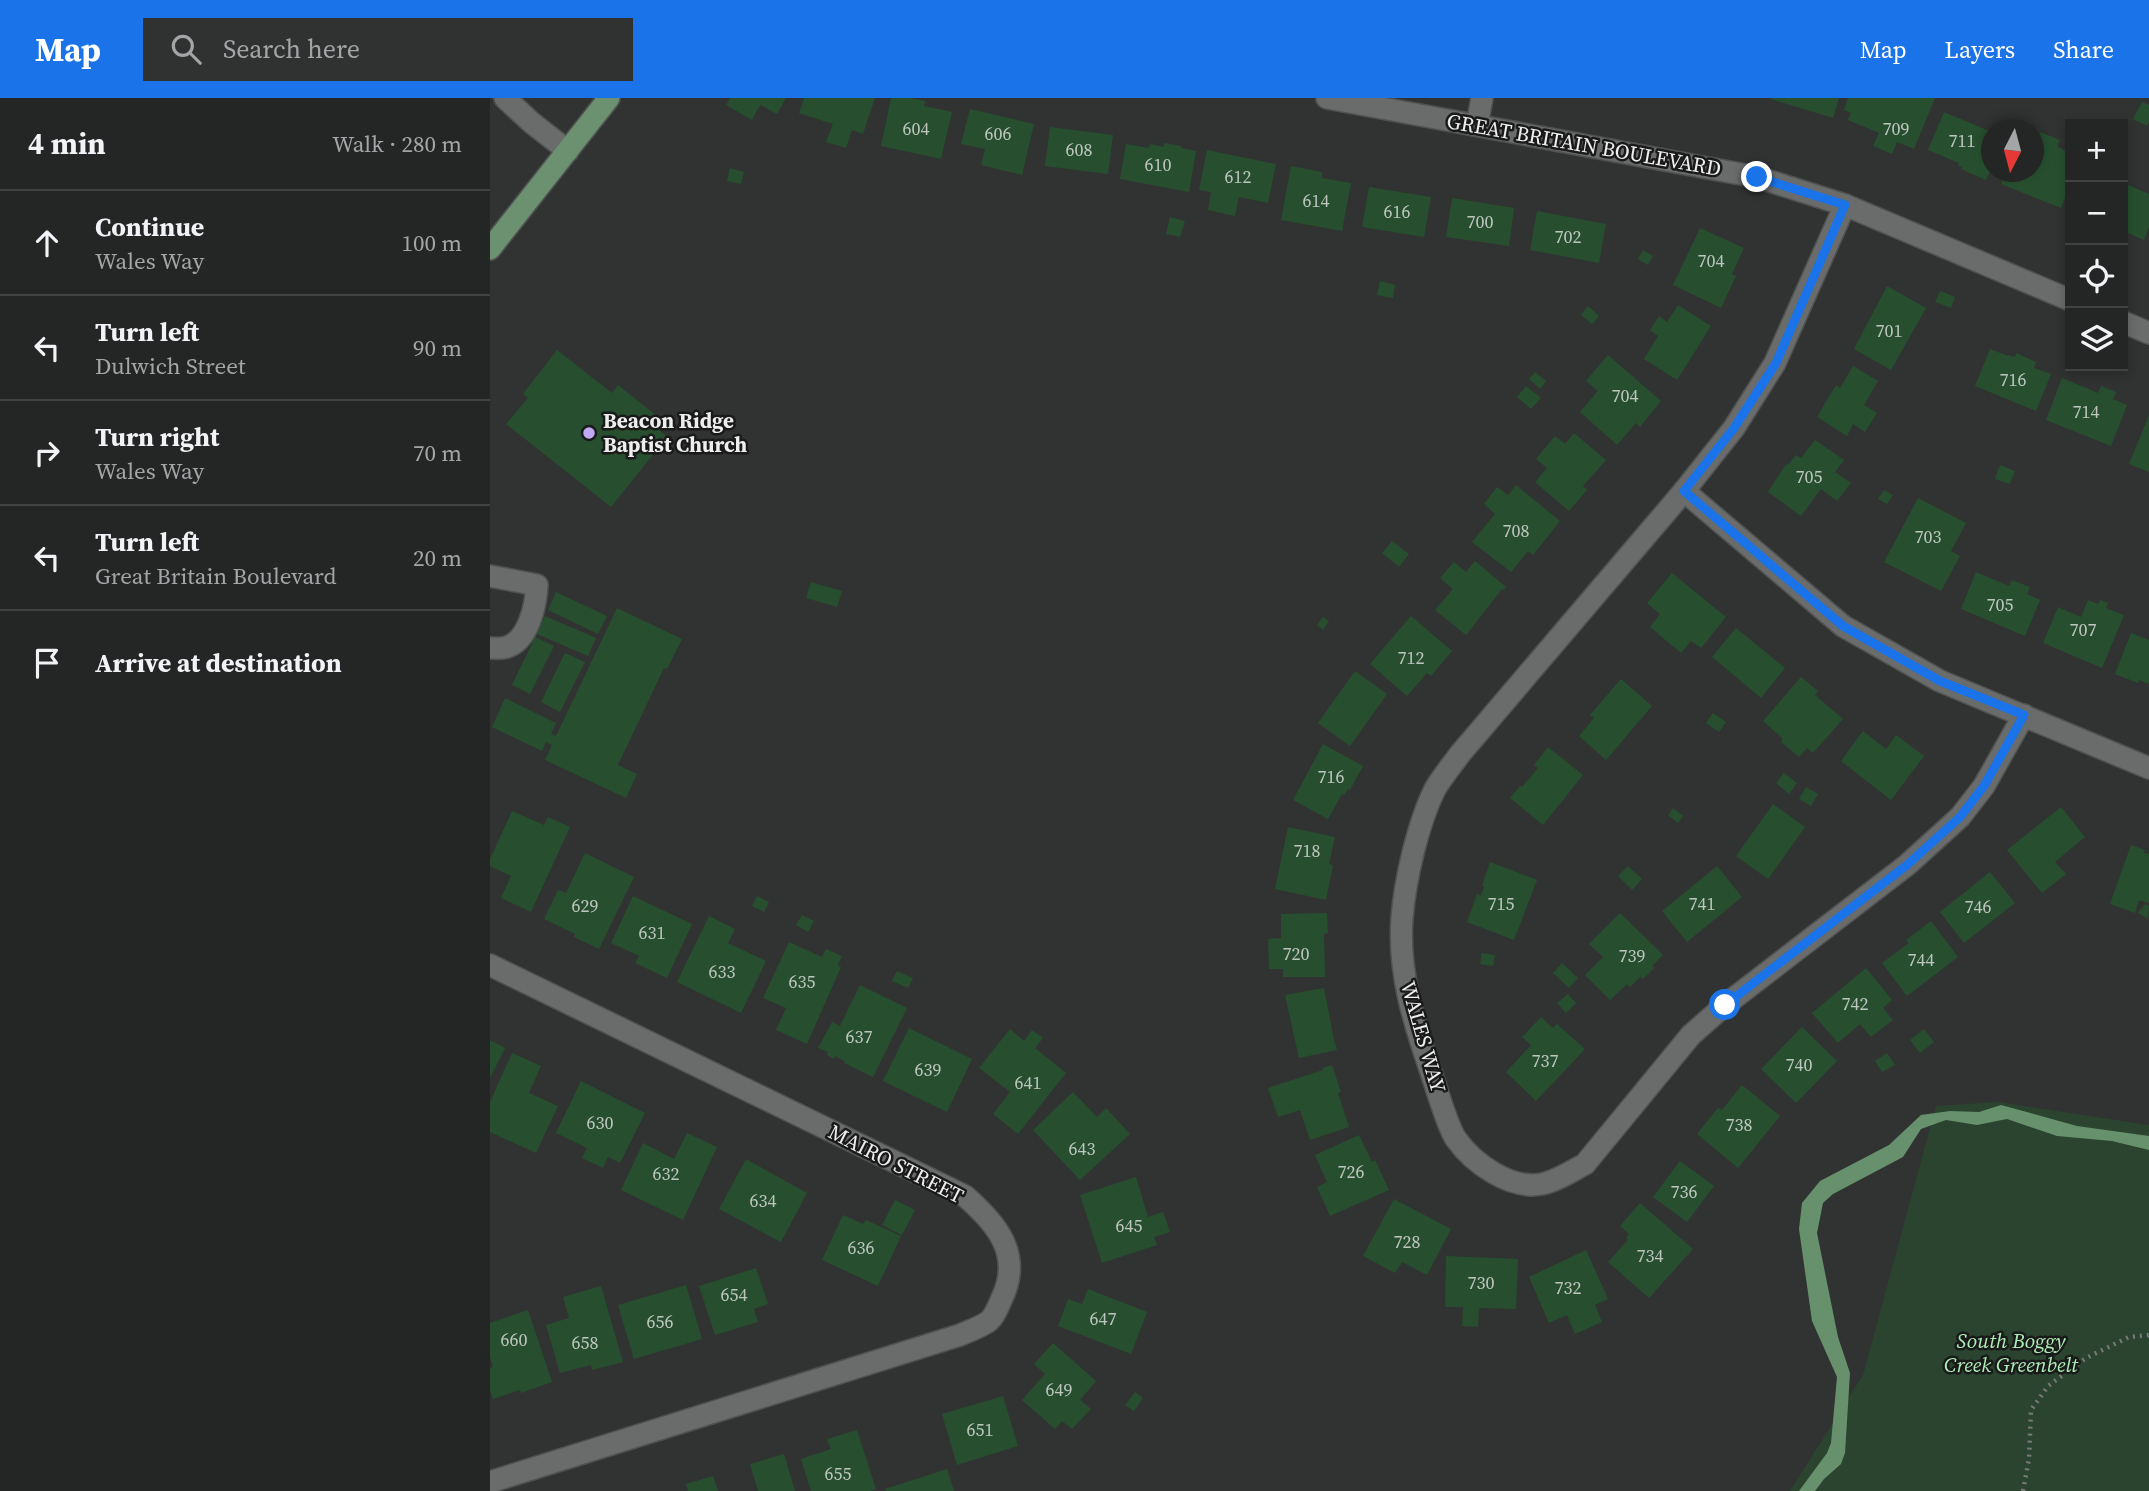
<!DOCTYPE html>
<meta charset="utf-8">
<style>
:root{--surface:#242625;--page:#303232;--text:#f1f3f6;--muted:#a3a5a7;--line:#414342;--accent:#1a73e8}
body{margin:0;font-family:"Source Serif 4",serif;background:var(--page);color:var(--text)}
.controls{position:absolute;right:21px;top:21px;display:grid;overflow:hidden;border-radius:0px;box-shadow:0 4px 10px #0003}
.controls button{width:63px;height:63px;display:grid;place-items:center;padding:0;border:0;border-bottom:2px solid var(--line);background:var(--surface);color:var(--text);font:35px sans-serif}
.compass{position:absolute;left:1491px;top:21px;width:63px;height:63px;border-radius:50%;background:var(--surface);box-shadow:0 4px 10px #0003;rotate:186deg}
.stop{position:absolute;width:21px;height:21px;margin:-16px;border:5px solid #1a73e8;border-radius:50%;background:#fff}
.stop.end{background:#1a73e8;border-color:#fff;box-shadow:0 2px 7px #0008}
.list{margin:0;padding:0;list-style:none}
h2{display:flex;justify-content:space-between;align-items:center;height:91px;margin:0;padding:0 28px;font-size:30px}
h2 small{font-size:23px;font-weight:400;color:var(--muted)}
.list li{display:grid;grid-template-columns:46px 1fr auto;gap:21px;align-items:center;box-sizing:border-box;height:105px;padding:0 28px;border-top:2px solid var(--line)}
.list b{display:block;font-size:26px;white-space:nowrap}
.list p{margin:0;font-size:23px;white-space:nowrap;color:var(--muted)}
.list em{font-size:23px;font-style:normal;color:var(--muted)}
.icon{flex:none;width:38px;height:38px;fill:none;stroke:currentColor;stroke-width:2;stroke-linecap:round;stroke-linejoin:round}
.map{position:relative;flex:none;width:1659px;height:1393px;overflow:hidden}
header{display:flex;align-items:center;gap:42px;box-sizing:border-box;height:98px;padding:0 35px;background:var(--accent);color:#fff}
header strong{font-size:33px}
nav{display:flex;gap:38px;margin-inline-start:auto;font-size:24px}
.search{width:490px;height:63px;background:var(--page);display:flex;align-items:center;gap:18px;box-sizing:border-box;padding:0 24px;border-radius:0px;color:var(--muted);font-size:26px}
main{display:flex}
aside{flex:1;background:var(--surface)}
.map>svg:first-child{display:block}
</style>
<header>
<strong>Map</strong>
<div class="search"><svg class="icon" aria-label="search" viewBox="0 0 24 24"><circle cx="10" cy="10" r="6"/><path d="M15 15l6 6"/></svg>Search here</div>
<nav><a>Map</a><a>Layers</a><a>Share</a></nav>
</header>
<main>
<aside>
<h2>4 min<small>Walk · 280 m</small></h2>
<ul class="list">
<li><svg class="icon" aria-label="ahead" viewBox="0 0 24 24"><path d="M12 20V5M6 11l6-6 6 6"/></svg><div><b>Continue</b><p>Wales Way</p></div><em>100 m</em></li>
<li><svg class="icon" aria-label="left" viewBox="0 0 24 24"><path d="M17 20v-9H6M10 6l-5 5 5 5"/></svg><div><b>Turn left</b><p>Dulwich Street</p></div><em>90 m</em></li>
<li><svg class="icon" aria-label="right" viewBox="0 0 24 24"><path d="M7 20v-9h11M14 6l5 5-5 5"/></svg><div><b>Turn right</b><p>Wales Way</p></div><em>70 m</em></li>
<li><svg class="icon" aria-label="left" viewBox="0 0 24 24"><path d="M17 20v-9H6M10 6l-5 5 5 5"/></svg><div><b>Turn left</b><p>Great Britain Boulevard</p></div><em>20 m</em></li>
<li><svg class="icon" aria-label="arrive" viewBox="0 0 24 24"><path d="M6 21V4h12l-3 4 3 4H6"/></svg><div><b>Arrive at destination</b></div></li>
</ul>
</aside>
<div class="map">
<svg width="1659" height="1393" viewBox="0 0 1659 1393">
<rect width="100%" height="100%" fill="#303331"/>
<polygon fill="#2b442f" points="1508,1004 1659,1027 1659,1393 1300,1393 1373,1277 1446,1008"/>
<polygon fill="#67916d" points="1511,1007 1587,1028 1659,1038 1659,1052 1622,1043 1567,1038 1517,1021 1487,1027 1456,1022 1431,1031 1413,1059 1343,1096 1333,1105 1327,1135 1348,1239 1360,1275 1355,1355 1351,1366 1334,1381 1325,1393 1309,1393 1337,1355 1341,1345 1347,1279 1322,1223 1309,1131 1312,1105 1330,1083 1399,1047 1431,1017 1460,1013 1489,1014"/>
<g fill="#274f2f">
<polygon points="240,0 296,0 287,16 270,7 262,22 236,7"/>
<polygon points="314,0 385,0 373,36 362,32 356,50 336,44 343,26 309,15"/>
<polygon points="401,0 420,0 435,3 434,8 462,14 451,61 391,48"/>
<polygon points="1349,0 1343,20 1281,1 1281,0"/>
<polygon points="1358,0 1445,0 1424,51 1407,44 1402,56 1383,48 1389,35 1358,22 1361,15 1354,12"/>
<polygon points="1652,4 1659,7 1659,24 1657,28 1643,21"/>
<polygon points="480,11 544,26 532,77 491,67 495,51 471,46"/>
<polygon points="1454,14 1502,34 1502,69 1496,82 1471,71 1472,69 1468,67 1469,65 1438,52"/>
<polygon points="560,29 623,37 618,76 555,68"/>
<polygon points="1550,34 1570,42 1567,48 1580,56 1580,87 1571,110 1511,86 1517,74 1544,74 1544,40 1547,42"/>
<polygon points="674,45 691,48 691,50 706,53 699,94 630,81 636,46 659,50 660,46 674,49"/>
<polygon points="717,52 786,66 778,105 749,99 745,118 718,112 721,94 709,92"/>
<polygon points="801,68 832,74 832,80 861,85 852,133 791,122"/>
<polygon points="240,70 254,74 251,86 237,83"/>
<polygon points="1633,85 1659,96 1659,129 1654,142 1633,133"/>
<polygon points="879,89 941,99 934,139 872,129"/>
<polygon points="962,100 1024,110 1019,148 956,139"/>
<polygon points="1047,113 1116,126 1109,165 1040,152"/>
<polygon points="680,119 695,123 690,139 676,136"/>
<polygon points="1210,130 1254,150 1242,176 1246,178 1231,210 1183,187"/>
<polygon points="1153,152 1163,158 1158,167 1148,161"/>
<polygon points="890,183 905,187 903,200 887,197"/>
<polygon points="1397,188 1436,210 1401,272 1364,251"/>
<polygon points="1450,193 1465,199 1461,210 1445,204"/>
<polygon points="1188,207 1221,228 1187,282 1154,261 1168,238 1160,232 1169,218 1177,224"/>
<polygon points="1098,208 1109,218 1102,226 1091,217"/>
<polygon points="1500,251 1518,258 1518,257 1525,259 1526,255 1546,264 1544,270 1561,276 1546,313 1485,288"/>
<polygon points="67,252 122,295 128,287 173,323 167,330 177,339 121,409 16,326 38,300 33,296"/>
<polygon points="1118,257 1171,303 1150,329 1146,325 1127,347 1090,314 1108,293 1096,283"/>
<polygon points="1363,268 1388,283 1374,307 1387,315 1375,334 1363,326 1357,338 1327,319 1346,287 1350,290"/>
<polygon points="1045,274 1056,283 1050,291 1039,281"/>
<polygon points="1572,280 1608,295 1611,288 1626,294 1623,301 1637,307 1621,348 1556,322"/>
<polygon points="1036,288 1051,300 1041,311 1027,299"/>
<polygon points="1659,317 1659,374 1639,366"/>
<polygon points="1084,335 1116,362 1093,388 1097,392 1079,413 1045,384 1057,370 1046,361 1065,338 1075,346"/>
<polygon points="1325,342 1354,362 1345,374 1361,385 1347,403 1331,391 1311,418 1278,394 1296,366 1298,367 1306,357 1311,360"/>
<polygon points="1510,367 1525,373 1520,386 1505,381"/>
<polygon points="1026,387 1070,423 1043,457 1038,453 1021,474 982,444 1005,416 994,406 1007,389 1018,397"/>
<polygon points="1394,392 1403,397 1397,406 1388,401"/>
<polygon points="1428,400 1476,425 1461,453 1470,458 1451,493 1394,464"/>
<polygon points="902,443 919,456 909,469 892,455"/>
<polygon points="985,463 1016,489 1013,492 1012,491 976,537 945,512 963,491 950,480 964,464 976,474"/>
<polygon points="1486,474 1519,488 1522,482 1540,489 1537,496 1550,502 1535,538 1471,511"/>
<polygon points="1182,475 1236,519 1211,550 1201,543 1191,555 1160,529 1170,516 1157,505"/>
<polygon points="321,484 352,493 347,509 316,500"/>
<polygon points="66,494 117,518 108,536 58,512"/>
<polygon points="1598,502 1608,506 1610,502 1618,505 1616,510 1634,517 1612,570 1553,545 1568,509 1591,519"/>
<polygon points="127,510 192,541 177,571 174,570 128,667 147,676 136,700 55,662 62,647 56,644 52,653 2,629 15,600 66,625 61,636 66,638"/>
<polygon points="55,518 106,540 98,558 47,536"/>
<polygon points="921,518 962,553 941,578 937,575 917,598 880,566"/>
<polygon points="833,519 839,523 833,532 827,527"/>
<polygon points="1246,530 1295,570 1271,600 1222,559"/>
<polygon points="1641,535 1659,542 1659,586 1649,582 1648,585 1625,576"/>
<polygon points="45,539 64,548 40,596 22,587"/>
<polygon points="75,555 95,564 70,614 51,604"/>
<polygon points="865,573 897,596 860,648 828,625"/>
<polygon points="1311,579 1328,593 1325,597 1353,621 1323,655 1317,650 1309,659 1291,644 1293,641 1273,623"/>
<polygon points="1131,581 1162,608 1116,662 1089,638 1104,620 1100,617"/>
<polygon points="1223,615 1236,624 1229,634 1216,625"/>
<polygon points="1373,633 1396,651 1406,637 1434,658 1401,702 1351,663"/>
<polygon points="833,646 873,668 860,692 858,691 854,697 852,696 838,721 803,702"/>
<polygon points="1058,649 1093,677 1053,727 1020,700 1030,688 1032,689 1048,670 1044,667"/>
<polygon points="1294,675 1307,685 1299,696 1286,685"/>
<polygon points="1316,689 1328,696 1321,708 1309,701"/>
<polygon points="1283,706 1315,729 1278,781 1246,758"/>
<polygon points="1571,709 1595,739 1565,764 1576,776 1552,795 1517,752"/>
<polygon points="1183,710 1193,718 1188,725 1178,717"/>
<polygon points="22,713 54,727 58,719 80,729 41,814 11,800 21,778 0,768 0,761"/>
<polygon points="798,729 845,739 839,766 843,767 836,802 785,791"/>
<polygon points="1641,747 1655,752 1654,755 1659,756 1659,805 1649,802 1645,815 1620,806"/>
<polygon points="95,755 144,779 109,851 84,839 85,836 54,821 68,792 76,795"/>
<polygon points="1000,764 1047,782 1024,842 977,824 987,796 991,798 994,789 992,788"/>
<polygon points="1138,768 1152,781 1142,792 1128,778"/>
<polygon points="1227,768 1252,799 1197,844 1172,813"/>
<polygon points="1500,774 1525,805 1474,845 1450,814"/>
<polygon points="143,798 202,826 177,880 145,865 149,858 121,845"/>
<polygon points="267,798 279,804 274,814 262,808"/>
<polygon points="1655,806 1659,808 1658,821 1648,815"/>
<polygon points="837,815 838,835 834,836 835,879 793,879 793,871 779,871 778,841 791,840 791,816"/>
<polygon points="1130,815 1173,857 1162,868 1164,870 1153,881 1150,879 1140,889 1137,886 1120,902 1095,877 1113,859 1099,846"/>
<polygon points="312,817 324,823 318,834 306,827"/>
<polygon points="219,818 245,831 238,845 276,863 251,915 187,884"/>
<polygon points="1441,823 1468,859 1417,898 1392,865 1419,845 1416,842"/>
<polygon points="299,844 332,859 336,851 352,858 348,867 351,869 317,946 286,932 296,910 273,900"/>
<polygon points="992,855 1005,857 1003,868 990,866"/>
<polygon points="1072,865 1088,880 1079,890 1063,875"/>
<polygon points="1376,870 1402,902 1393,910 1403,922 1381,939 1370,926 1348,945 1322,915"/>
<polygon points="407,873 423,880 418,890 402,883"/>
<polygon points="370,887 417,910 383,979 354,965 355,963 345,958 344,961 337,957 338,954 328,950 342,924 350,928"/>
<polygon points="834,890 844,942 847,952 809,960 795,897"/>
<polygon points="1078,896 1086,905 1076,915 1067,905"/>
<polygon points="1051,919 1063,930 1067,926 1095,951 1046,1003 1016,974 1041,947 1032,939"/>
<polygon points="1312,929 1347,963 1306,1005 1271,971"/>
<polygon points="419,930 482,961 457,1014 393,983"/>
<polygon points="520,931 534,943 542,932 553,940 545,950 576,975 528,1036 503,1016 520,994 489,970"/>
<polygon points="1434,931 1444,944 1430,955 1420,942"/>
<polygon points="0,942 15,950 0,980"/>
<polygon points="22,955 51,968 39,995 68,1008 46,1055 0,1034 0,1004"/>
<polygon points="1397,955 1405,967 1392,974 1385,963"/>
<polygon points="842,967 851,994 848,995 859,1029 820,1042 810,1012 788,1019 778,990 833,972 832,970"/>
<polygon points="91,983 155,1015 130,1065 118,1059 113,1070 92,1060 97,1050 66,1035"/>
<polygon points="1252,987 1290,1018 1248,1070 1207,1036 1228,1010 1232,1012"/>
<polygon points="583,994 607,1019 616,1010 640,1036 590,1082 543,1032"/>
<polygon points="197,1035 227,1049 193,1122 131,1092 153,1045 184,1061"/>
<polygon points="869,1037 882,1064 885,1062 899,1092 840,1118 827,1089 837,1084 825,1057"/>
<polygon points="256,1061 317,1095 291,1144 229,1111"/>
<polygon points="1190,1063 1224,1088 1197,1124 1163,1099"/>
<polygon points="646,1079 658,1119 673,1114 680,1134 664,1139 667,1147 612,1165 590,1097"/>
<polygon points="904,1101 961,1131 937,1177 912,1164 905,1175 873,1158"/>
<polygon points="405,1102 425,1112 412,1137 392,1127"/>
<polygon points="1150,1105 1203,1151 1159,1200 1118,1164 1138,1142 1136,1140 1139,1136 1130,1128"/>
<polygon points="353,1117 373,1126 376,1122 411,1138 388,1188 332,1162"/>
<polygon points="1096,1152 1118,1201 1105,1207 1112,1224 1085,1236 1077,1217 1059,1225 1039,1179"/>
<polygon points="956,1158 1028,1161 1026,1211 989,1210 988,1229 972,1228 973,1209 955,1209"/>
<polygon points="266,1170 278,1206 264,1211 268,1224 225,1237 209,1188"/>
<polygon points="196,1187 212,1241 144,1261 128,1207"/>
<polygon points="111,1188 133,1264 102,1272 101,1267 70,1275 56,1227 79,1220 73,1199"/>
<polygon points="598,1191 657,1214 641,1256 568,1228 578,1201 592,1206"/>
<polygon points="38,1212 62,1284 31,1295 30,1292 3,1301 0,1292 0,1270 3,1269 0,1259 0,1225"/>
<polygon points="563,1245 606,1283 590,1302 601,1311 582,1331 572,1323 565,1331 532,1302 555,1276 544,1266"/>
<polygon points="645,1294 653,1300 644,1313 635,1307"/>
<polygon points="513,1298 528,1348 467,1367 452,1316"/>
<polygon points="367,1332 386,1391 380,1393 321,1393 311,1361 341,1351 337,1341"/>
<polygon points="294,1356 305,1393 268,1393 260,1366"/>
<polygon points="457,1371 464,1393 396,1393 395,1391"/>
<polygon points="223,1378 228,1393 198,1393 196,1386"/>
</g>
<g fill="none" stroke-linecap="round" stroke-linejoin="round">
<g stroke="#4f5250" stroke-width="24">
<g id="minor">
<polyline points="15,0 42,25 78,53"/>
<polyline points="837,0 1267,79 1355,107 1580,202"/>
<polyline points="987,27 992,0"/>
<path d="M1355 107 1285 265 1244 330 1194 393 970 656C962 667 952 679 945 691 928 725 915 782 912 820 908 872 923 922 940 971 946 988 957 1028 966 1041 983 1065 1020 1092 1052 1086 1067 1083 1082 1073 1095 1066L1201 937 1235 907 1417 767 1470 719 1494 688 1534 617"/>
<polyline points="1633,224 1659,235"/>
<polyline points="1194,393 1353,528 1450,583 1659,670"/>
<path d="M0 478 47 487C46 506 39 542 17 549 12 551 5 550 0 550"/>
<path d="M0 867 475 1098C506 1125 533 1156 512 1200 509 1207 505 1218 499 1223 491 1229 479 1233 470 1237L0 1384"/>
</g>
</g>
<g stroke="#4f5250" stroke-width="24">
<polyline id="major" points="0,151 119,0"/>
</g>
<polyline stroke="#787a78" stroke-width="4.5" stroke-dasharray="2 5" stroke-linecap="butt" points="1533,1393 1539,1361 1541,1312 1558,1288 1596,1260 1639,1239 1659,1237"/>
<use href="#minor" stroke="#696c6a" stroke-width="21"/>
<use href="#major" stroke="#6b9171" stroke-width="21"/>
</g>
<g fill="none" stroke-linecap="round" stroke-linejoin="round">
<polyline stroke="#1a73e8" stroke-width="9" points="1235,907 1417,767 1470,719 1494,688 1534,617 1450,583 1353,528 1194,393 1244,330 1286,265 1355,107 1267,79"/>
</g>
<circle fill="#c0a8f3" stroke="#191a19" stroke-width="2.5" cx="99" cy="335" r="7"/>
<g text-anchor="middle" stroke-width="5" stroke-linejoin="round" paint-order="stroke">
<g font-size="18" fill="#bcc6be">
<text x="426" y="37">604</text>
<text x="1406" y="37">709</text>
<text x="508" y="42">606</text>
<text x="1472" y="49">711</text>
<text x="589" y="58">608</text>
<text x="668" y="73">610</text>
<text x="748" y="85">612</text>
<text x="826" y="109">614</text>
<text x="907" y="120">616</text>
<text x="990" y="130">700</text>
<text x="1078" y="145">702</text>
<text x="1221" y="169">704</text>
<text x="1399" y="239">701</text>
<text x="1523" y="288">716</text>
<text x="1135" y="304">704</text>
<text x="1596" y="320">714</text>
<text x="1319" y="385">705</text>
<text x="1026" y="439">708</text>
<text x="1438" y="445">703</text>
<text x="1510" y="513">705</text>
<text x="1593" y="538">707</text>
<text x="921" y="566">712</text>
<text x="841" y="685">716</text>
<text x="817" y="759">718</text>
<text x="1011" y="812">715</text>
<text x="1212" y="812">741</text>
<text x="95" y="814">629</text>
<text x="1488" y="815">746</text>
<text x="162" y="841">631</text>
<text x="806" y="862">720</text>
<text x="1142" y="864">739</text>
<text x="1431" y="868">744</text>
<text x="232" y="880">633</text>
<text x="312" y="890">635</text>
<text x="1365" y="912">742</text>
<text x="369" y="945">637</text>
<text x="1055" y="969">737</text>
<text x="1309" y="973">740</text>
<text x="438" y="978">639</text>
<text x="538" y="991">641</text>
<text x="110" y="1031">630</text>
<text x="1249" y="1033">738</text>
<text x="592" y="1057">643</text>
<text x="861" y="1080">726</text>
<text x="176" y="1082">632</text>
<text x="1194" y="1100">736</text>
<text x="273" y="1109">634</text>
<text x="639" y="1134">645</text>
<text x="917" y="1150">728</text>
<text x="371" y="1156">636</text>
<text x="1160" y="1164">734</text>
<text x="991" y="1191">730</text>
<text x="1078" y="1196">732</text>
<text x="244" y="1203">654</text>
<text x="613" y="1227">647</text>
<text x="170" y="1230">656</text>
<text x="24" y="1248">660</text>
<text x="95" y="1251">658</text>
<text x="569" y="1298">649</text>
<text x="490" y="1338">651</text>
<text x="348" y="1382">655</text>
</g>
<g font-size="21" fill="#edeeed" stroke="#191a19">
<text transform="translate(1094 47) rotate(10)" y="7">GREAT BRITAIN BOULEVARD</text>
<text transform="translate(933 939) rotate(74)" y="7">WALES WAY</text>
<text transform="translate(406 1066) rotate(27)" y="7">MAIRO STREET</text>
</g>
<g font-size="21" font-weight="bold" fill="#edeeed" stroke="#191a19" text-anchor="start">
<text x="113" y="330">Beacon Ridge<tspan x="113" dy="24">Baptist Church</tspan></text>
</g>
<g font-size="21" font-style="italic" fill="#acedb5" stroke="#191a19">
<text x="1521" y="1250">South Boggy<tspan x="1521" dy="24">Creek Greenbelt</tspan></text>
</g>
</g>
</svg>
<div class="controls">
<button>+</button>
<button>−</button>
<button><svg class="icon" aria-label="locate" viewBox="0 0 24 24"><circle cx="12" cy="12" r="6"/><path d="M12 2v4M12 18v4M2 12h4M18 12h4"/></svg></button>
<button><svg class="icon" aria-label="layers" viewBox="0 0 24 24"><path d="M12 4l9 5-9 5-9-5zM3 14l9 5 9-5"/></svg></button>
</div>
<svg class="compass" viewBox="-18 -18 36 36"><path d="M0-13l5 13h-10z" fill="#e53935"/><path d="M0 13l5-13h-10z" fill="#a3a5a7"/></svg>
<div class="stop" style="left:1235px;top:907px"></div>
<div class="stop end" style="left:1267px;top:79px"></div>
</div>
</main>
